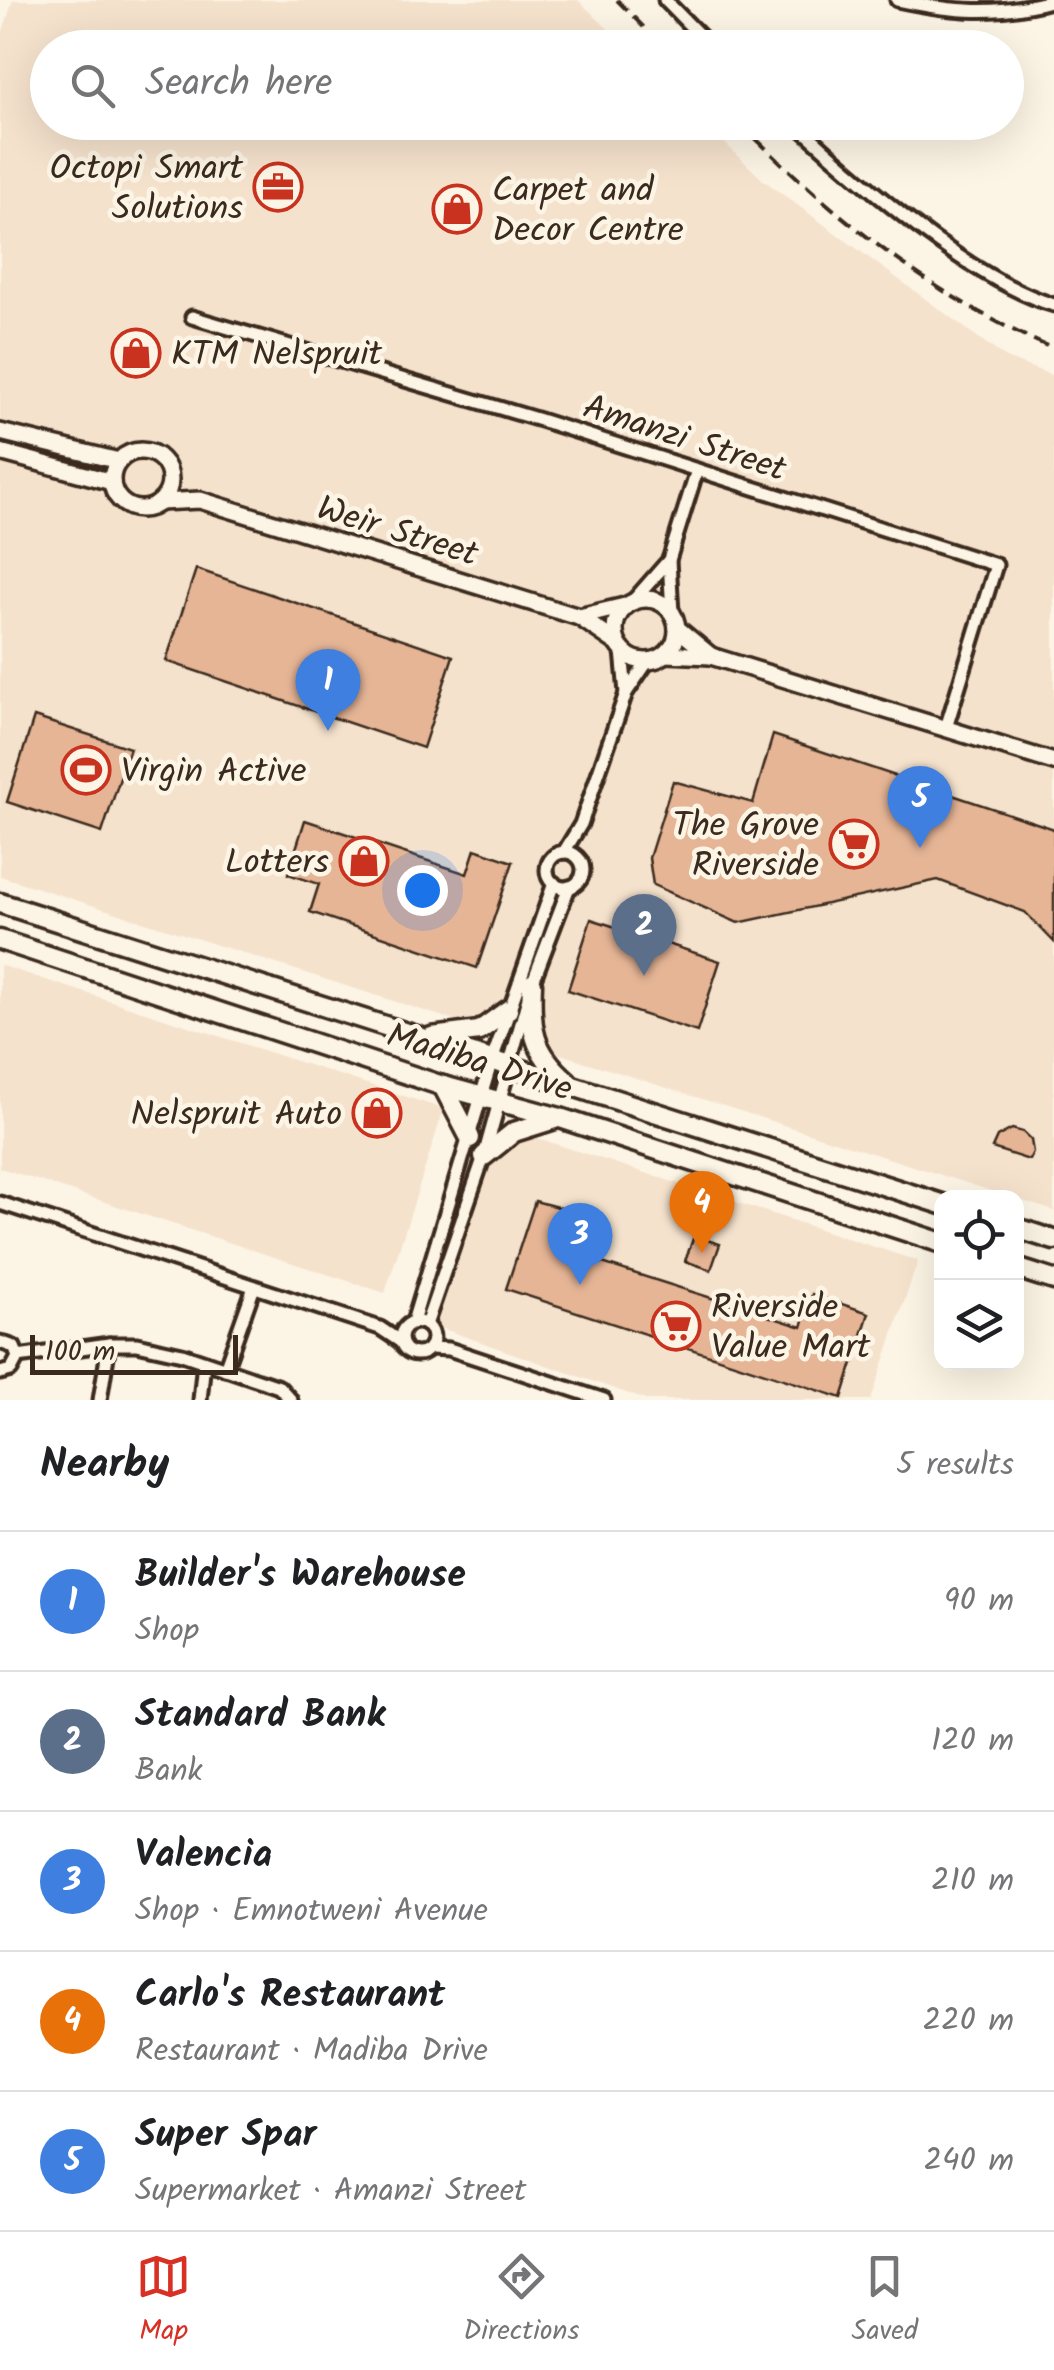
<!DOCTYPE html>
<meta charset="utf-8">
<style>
:root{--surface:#fff;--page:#f2f2f2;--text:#202124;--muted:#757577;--line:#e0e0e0;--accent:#d93025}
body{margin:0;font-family:Kalam,sans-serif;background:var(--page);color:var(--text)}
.controls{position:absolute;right:30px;bottom:30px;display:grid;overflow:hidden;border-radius:20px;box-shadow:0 10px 40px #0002}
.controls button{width:90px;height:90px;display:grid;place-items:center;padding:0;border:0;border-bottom:2px solid var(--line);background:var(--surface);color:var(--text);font:50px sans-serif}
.scale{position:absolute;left:30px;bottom:25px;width:208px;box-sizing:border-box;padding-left:10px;border:5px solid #3b2a1e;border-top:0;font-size:28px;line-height:35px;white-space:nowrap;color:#3b2a1e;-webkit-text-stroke:8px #fcf5e5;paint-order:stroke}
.you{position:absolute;left:422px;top:890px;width:35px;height:35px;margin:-25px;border:8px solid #fff;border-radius:50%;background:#1a73e8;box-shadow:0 0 0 15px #1a73e833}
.badge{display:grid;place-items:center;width:65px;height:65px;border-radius:50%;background:var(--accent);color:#fff;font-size:32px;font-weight:700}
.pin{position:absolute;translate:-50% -82px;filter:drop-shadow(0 2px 5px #0008)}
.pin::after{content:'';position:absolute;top:52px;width:35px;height:30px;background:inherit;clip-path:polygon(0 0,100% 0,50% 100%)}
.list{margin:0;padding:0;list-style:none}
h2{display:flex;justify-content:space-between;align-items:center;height:130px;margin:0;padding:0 40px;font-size:42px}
h2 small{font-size:32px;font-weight:400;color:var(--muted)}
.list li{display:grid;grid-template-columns:65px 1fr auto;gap:30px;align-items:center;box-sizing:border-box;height:140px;padding:0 40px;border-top:2px solid var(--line)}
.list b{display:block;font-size:38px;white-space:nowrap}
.list p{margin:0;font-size:32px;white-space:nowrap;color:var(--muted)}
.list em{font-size:32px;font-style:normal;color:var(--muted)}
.icon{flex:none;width:55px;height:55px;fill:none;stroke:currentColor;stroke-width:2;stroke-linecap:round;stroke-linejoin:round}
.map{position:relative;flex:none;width:1054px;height:1400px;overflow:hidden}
.search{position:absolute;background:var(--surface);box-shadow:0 10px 40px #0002;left:30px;right:30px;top:30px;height:110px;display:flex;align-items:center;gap:25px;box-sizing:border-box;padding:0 35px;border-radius:55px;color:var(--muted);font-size:38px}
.sheet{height:830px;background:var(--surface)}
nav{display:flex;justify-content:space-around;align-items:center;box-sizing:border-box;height:140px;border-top:2px solid var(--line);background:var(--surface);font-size:28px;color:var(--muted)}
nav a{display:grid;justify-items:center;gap:5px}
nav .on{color:var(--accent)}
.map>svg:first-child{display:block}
</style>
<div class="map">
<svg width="1054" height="1400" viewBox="0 0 1054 1400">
<rect width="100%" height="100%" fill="#fcf5e5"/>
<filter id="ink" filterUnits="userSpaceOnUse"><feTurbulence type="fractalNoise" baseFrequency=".01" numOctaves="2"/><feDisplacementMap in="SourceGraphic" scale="20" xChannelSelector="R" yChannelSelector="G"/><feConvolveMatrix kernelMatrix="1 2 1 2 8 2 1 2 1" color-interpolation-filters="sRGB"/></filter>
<g filter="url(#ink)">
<g fill="#f5e2cd">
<polygon points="13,0 578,0 627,47 48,48 48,122 704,123 762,179 1006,358 1054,376 1054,1211 0,876 0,40"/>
<polygon points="0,965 444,1109 385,1293 0,1168"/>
<polygon points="500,1126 918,1261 871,1400 646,1400 435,1326"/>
</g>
<g fill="#e6b596" stroke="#3b2a1e" stroke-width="2.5">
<polygon points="196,569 453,656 423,748 166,661"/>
<polygon points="34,717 130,748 102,833 7,802"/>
<polygon points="773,735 1054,829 1054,942 1025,912 938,880 738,923 653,885 649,858 673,781 753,803"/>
<polygon points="305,820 467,874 475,849 513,862 477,968 310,912 319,884 288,874"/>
<polygon points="591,919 720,961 697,1032 568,990"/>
<polygon points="1012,1129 1023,1132 1031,1140 1033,1152 1029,1160 992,1148 997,1137"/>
<polygon points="535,1201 584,1214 571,1253 802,1327 812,1294 869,1313 842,1398 506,1289"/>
<polygon points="694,1236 720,1244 711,1270 685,1261"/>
</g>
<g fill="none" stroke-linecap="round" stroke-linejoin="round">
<g stroke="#3b2a1e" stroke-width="19">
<g id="street">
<polyline points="665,0 712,48"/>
<path d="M897 0C954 12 997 16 1054 0"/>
<path d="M794 122C860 182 970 280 1054 305"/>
<polyline points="192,317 540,420 996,565 946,728"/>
<polyline points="633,601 669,560"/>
<polyline points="672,613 669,560 697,470"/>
<polyline points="622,651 626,693"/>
<polyline points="564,852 581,824 626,693 648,661"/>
<circle cx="565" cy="870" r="18"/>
<polyline points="0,1203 380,1328 401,1342"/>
<circle cx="417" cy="1338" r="16"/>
<polyline points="413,1322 492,1060 554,883"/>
<polyline points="426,1325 484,1156 532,984 569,887"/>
<polyline points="0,1342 14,1347 18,1357 11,1370 0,1373"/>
<polyline points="430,1348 449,1349 604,1400"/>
<polyline points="18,1357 109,1344 137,1344 182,1354 279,1387 291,1400"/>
<polyline points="225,1369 254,1287"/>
<polyline points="100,1400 109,1344"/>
<polyline points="200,1400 204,1362"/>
</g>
</g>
<g stroke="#3b2a1e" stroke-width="22">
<g id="secondary">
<polyline points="0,432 119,461"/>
<circle cx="141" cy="480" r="29"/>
<polyline points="0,452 112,482"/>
<polyline points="160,502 200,500 579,617 617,643"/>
<circle cx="646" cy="630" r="31"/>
<polyline points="579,617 625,606"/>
<polyline points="677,628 711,656"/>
<polyline points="666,654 711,656 1054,762"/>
</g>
</g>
<g stroke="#3b2a1e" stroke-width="25">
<g id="primary">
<polyline points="0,903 942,1204"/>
<polyline points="0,940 443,1086 560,1118 942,1243"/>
<path d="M532 984C530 1028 532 1051 567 1081"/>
<polyline points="432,1037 479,1031 508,1010"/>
<polyline points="443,1086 470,1138"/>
<polyline points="484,1156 514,1132 555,1119"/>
<polyline points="1016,1228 1054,1240"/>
<polyline points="1016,1268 1054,1280"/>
</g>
</g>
<use href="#street" stroke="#fcf5e5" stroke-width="11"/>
<use href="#secondary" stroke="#fcf5e5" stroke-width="15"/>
<use href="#primary" stroke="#fcf5e5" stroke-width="18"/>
<g stroke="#3b2a1e" stroke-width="4" stroke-dasharray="15 8" stroke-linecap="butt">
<polyline points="617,0 664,48"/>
<path d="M739 122C832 215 932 297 1054 349"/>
</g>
</g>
</g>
<defs>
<g id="office-ring" transform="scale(2.5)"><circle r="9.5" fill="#fcf5e5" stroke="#c8321e" stroke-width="1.5"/><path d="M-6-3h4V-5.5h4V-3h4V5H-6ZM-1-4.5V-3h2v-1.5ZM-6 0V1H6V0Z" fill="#c8321e"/></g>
<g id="shop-ring" transform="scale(2.5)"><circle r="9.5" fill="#fcf5e5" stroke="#c8321e" stroke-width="1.5"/><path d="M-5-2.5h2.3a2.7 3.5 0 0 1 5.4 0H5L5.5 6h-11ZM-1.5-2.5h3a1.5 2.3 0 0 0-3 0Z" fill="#c8321e"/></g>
<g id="stadium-ring" transform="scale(2.5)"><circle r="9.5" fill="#fcf5e5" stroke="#c8321e" stroke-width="1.5"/><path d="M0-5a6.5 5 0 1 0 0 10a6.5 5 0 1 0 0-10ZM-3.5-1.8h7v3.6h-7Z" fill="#c8321e"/></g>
<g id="supermarket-ring" transform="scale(2.5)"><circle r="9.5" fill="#fcf5e5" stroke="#c8321e" stroke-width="1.5"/><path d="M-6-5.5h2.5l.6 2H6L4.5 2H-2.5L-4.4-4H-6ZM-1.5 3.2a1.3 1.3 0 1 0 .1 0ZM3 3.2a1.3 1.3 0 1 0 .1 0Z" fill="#c8321e"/></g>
</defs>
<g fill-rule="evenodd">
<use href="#office-ring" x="278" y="187"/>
<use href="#shop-ring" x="457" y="209"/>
<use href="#shop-ring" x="136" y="353"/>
<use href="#stadium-ring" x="86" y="770"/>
<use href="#supermarket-ring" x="854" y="844"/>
<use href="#shop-ring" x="364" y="861"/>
<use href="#shop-ring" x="377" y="1113"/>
<use href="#supermarket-ring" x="676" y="1326"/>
</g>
<g text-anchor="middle" stroke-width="9" stroke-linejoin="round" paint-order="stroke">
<g font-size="35" fill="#3b2a1e" stroke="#fcf5e5" text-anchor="end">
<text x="243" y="179">Octopi Smart<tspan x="243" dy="40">Solutions</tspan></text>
<text x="492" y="201" text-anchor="start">Carpet and<tspan x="492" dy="40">Decor Centre</tspan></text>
<text x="171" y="365" text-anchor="start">KTM Nelspruit</text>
<text x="121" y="782" text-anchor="start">Virgin Active</text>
<text x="819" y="836">The Grove<tspan x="819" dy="40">Riverside</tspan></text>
<text x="329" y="873">Lotters</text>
<text x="342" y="1125">Nelspruit Auto</text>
<text x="711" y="1318" text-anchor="start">Riverside<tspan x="711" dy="40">Value Mart</tspan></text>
</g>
<g font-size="35" fill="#3b2a1e" stroke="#fcf5e5">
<text transform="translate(685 437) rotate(18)" y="12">Amanzi Street</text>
<text transform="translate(398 530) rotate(17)" y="12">Weir Street</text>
<text transform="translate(480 1061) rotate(17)" y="12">Madiba Drive</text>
</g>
</g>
</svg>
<div class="controls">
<button><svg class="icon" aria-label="locate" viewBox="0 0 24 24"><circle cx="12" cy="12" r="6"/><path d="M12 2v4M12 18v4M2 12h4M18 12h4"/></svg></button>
<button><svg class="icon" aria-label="layers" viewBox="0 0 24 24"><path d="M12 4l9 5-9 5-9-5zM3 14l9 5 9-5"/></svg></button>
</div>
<div class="scale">100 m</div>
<div class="you"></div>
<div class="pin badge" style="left:328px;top:731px;background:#3f7fe0">1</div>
<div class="pin badge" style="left:644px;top:976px;background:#5c6f8a">2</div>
<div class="pin badge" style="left:580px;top:1285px;background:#3f7fe0">3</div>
<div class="pin badge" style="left:702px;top:1253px;background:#e8710a">4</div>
<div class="pin badge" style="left:920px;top:848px;background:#3f7fe0">5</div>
<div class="search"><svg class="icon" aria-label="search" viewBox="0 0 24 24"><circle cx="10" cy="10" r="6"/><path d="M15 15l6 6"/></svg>Search here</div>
</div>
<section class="sheet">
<h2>Nearby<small>5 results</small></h2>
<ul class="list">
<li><span class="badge" style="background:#3f7fe0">1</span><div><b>Builder's Warehouse</b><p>Shop</p></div><em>90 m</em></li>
<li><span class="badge" style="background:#5c6f8a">2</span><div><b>Standard Bank</b><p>Bank</p></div><em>120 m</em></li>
<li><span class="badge" style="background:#3f7fe0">3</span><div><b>Valencia</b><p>Shop · Emnotweni Avenue</p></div><em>210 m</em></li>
<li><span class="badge" style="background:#e8710a">4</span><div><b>Carlo's Restaurant</b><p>Restaurant · Madiba Drive</p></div><em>220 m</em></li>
<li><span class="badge" style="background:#3f7fe0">5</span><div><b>Super Spar</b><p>Supermarket · Amanzi Street</p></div><em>240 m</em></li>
</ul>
</section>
<nav>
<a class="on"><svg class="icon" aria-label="map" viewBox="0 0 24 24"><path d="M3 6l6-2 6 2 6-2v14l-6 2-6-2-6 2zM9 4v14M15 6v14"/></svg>Map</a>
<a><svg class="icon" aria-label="directions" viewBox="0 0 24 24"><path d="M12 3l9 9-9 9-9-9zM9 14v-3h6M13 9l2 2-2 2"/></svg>Directions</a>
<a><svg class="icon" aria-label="saved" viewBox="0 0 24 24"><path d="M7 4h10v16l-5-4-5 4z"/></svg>Saved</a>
</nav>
